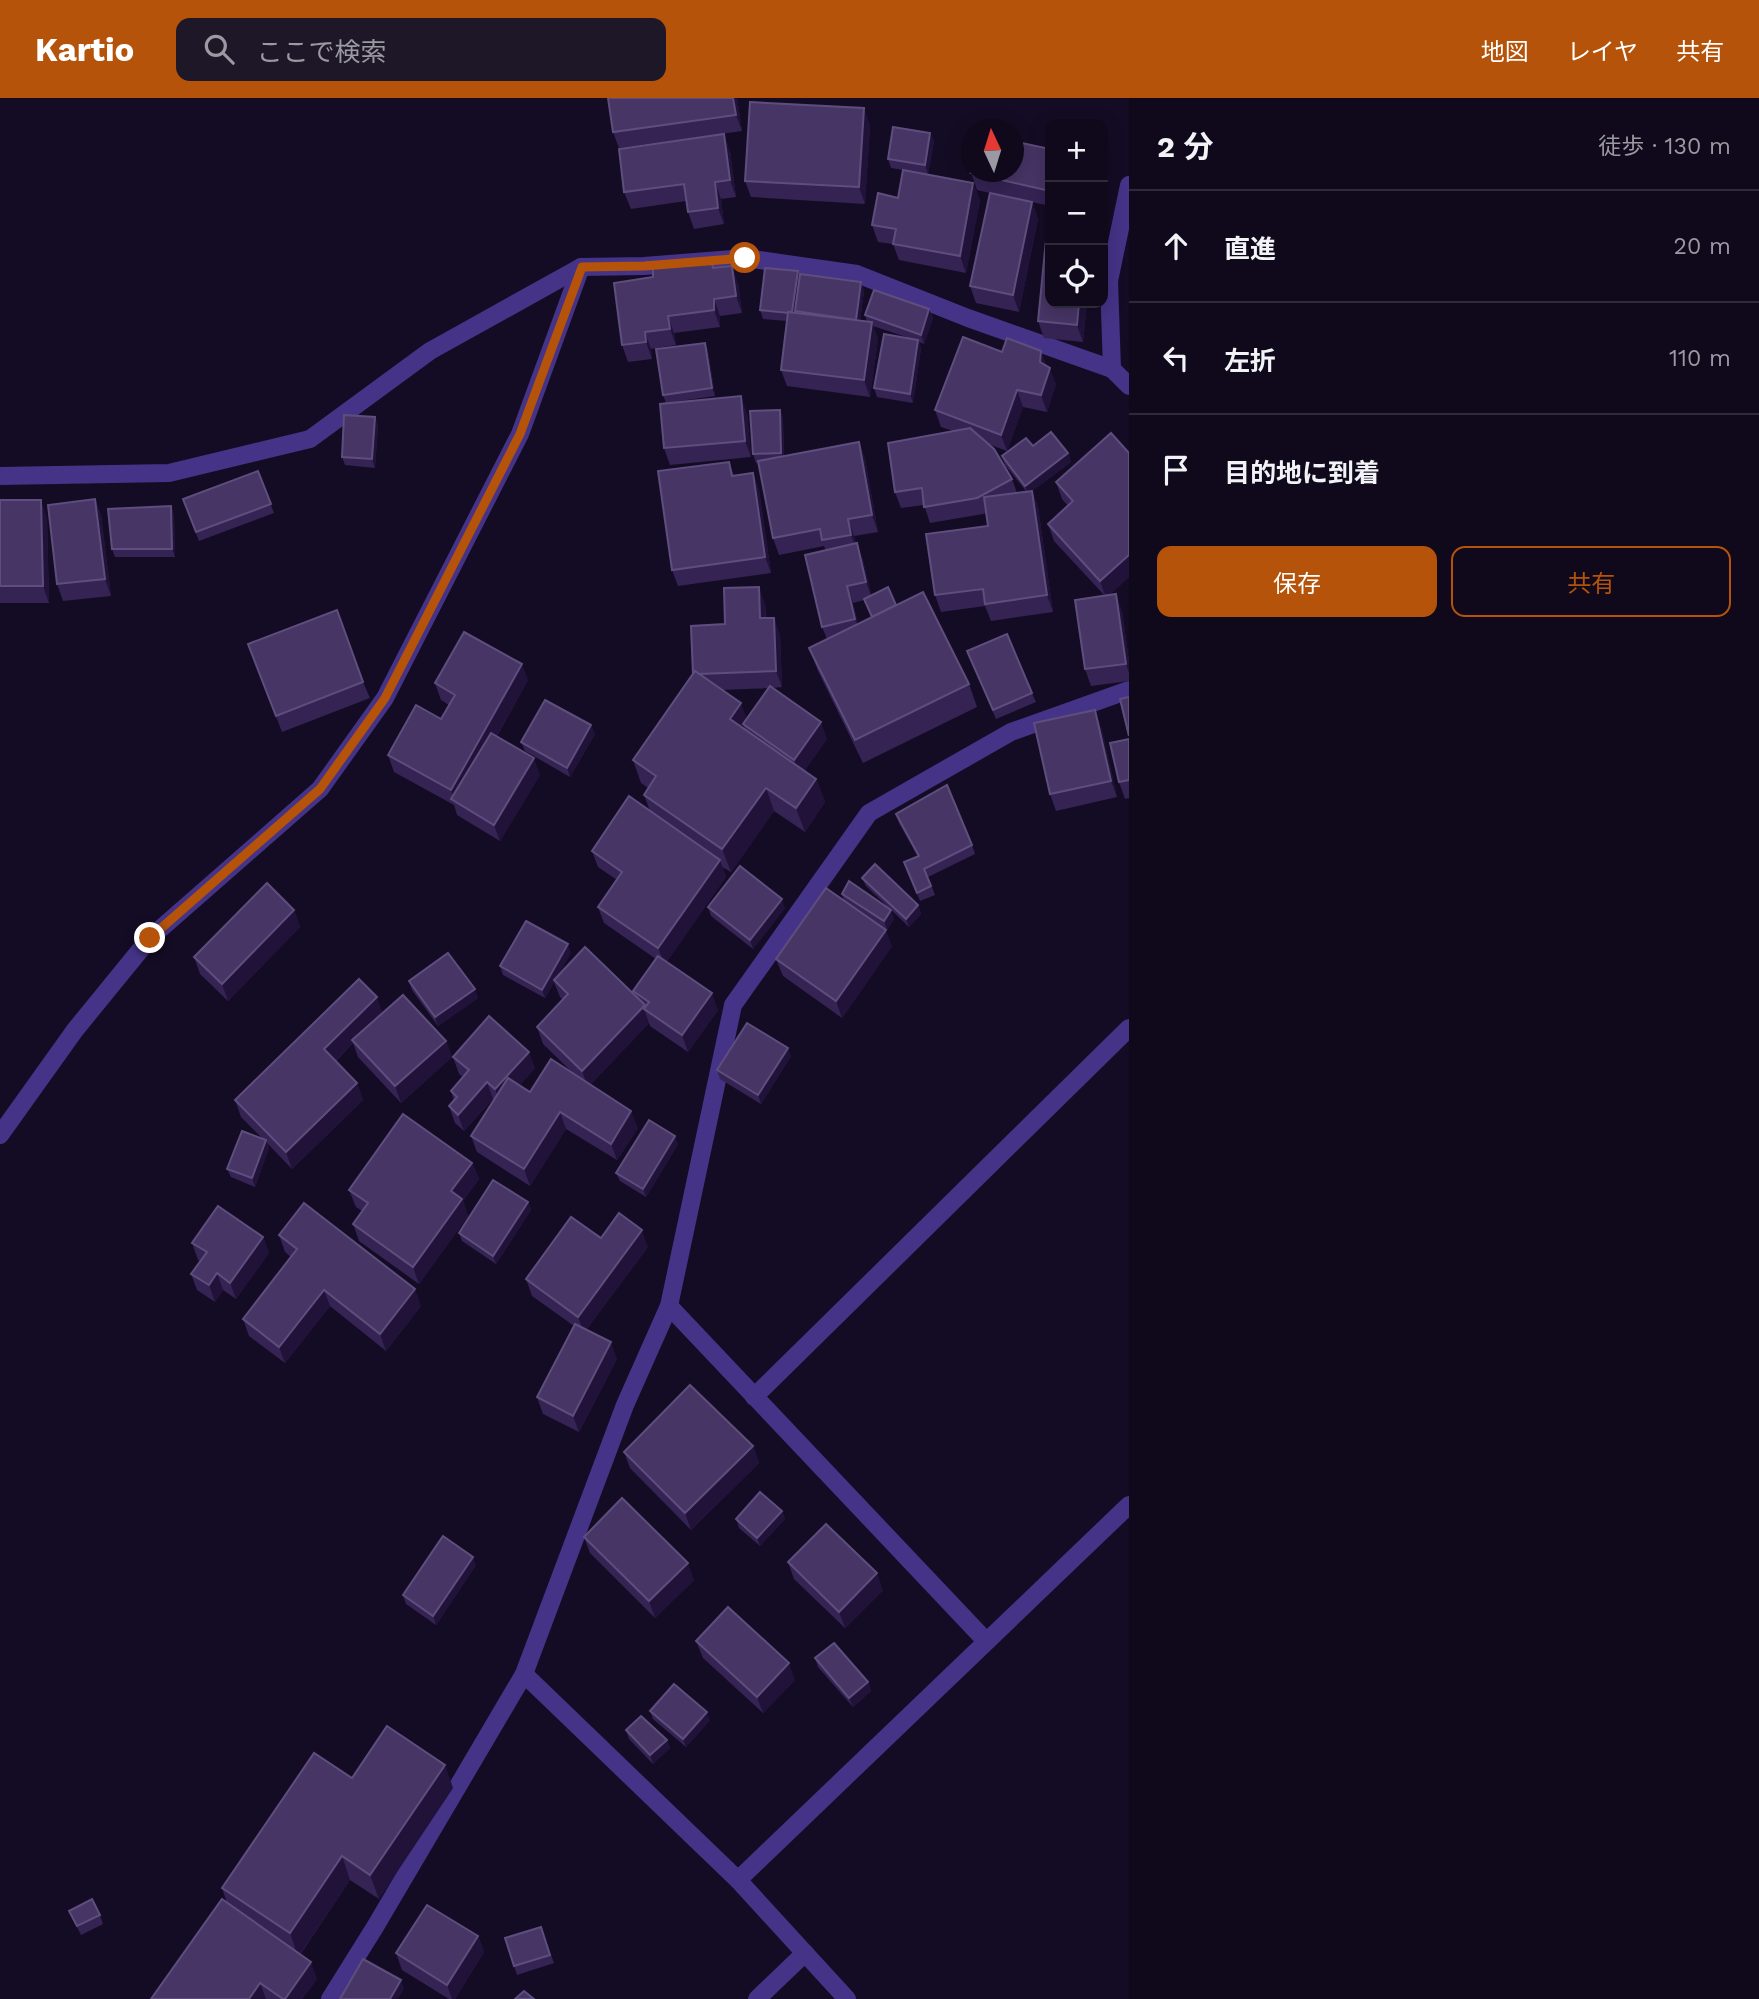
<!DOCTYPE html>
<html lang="ja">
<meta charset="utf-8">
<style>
:root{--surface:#0f091b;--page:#1d1728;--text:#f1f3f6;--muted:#9b9aa3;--line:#2f2a3a;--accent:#b45309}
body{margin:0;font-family:"Work Sans","Noto Sans JP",sans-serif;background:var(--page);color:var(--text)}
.controls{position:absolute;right:21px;top:21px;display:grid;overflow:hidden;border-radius:14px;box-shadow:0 4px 18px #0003}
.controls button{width:63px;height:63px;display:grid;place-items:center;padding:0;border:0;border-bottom:2px solid var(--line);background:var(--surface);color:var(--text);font:35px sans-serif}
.compass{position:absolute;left:961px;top:21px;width:63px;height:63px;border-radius:50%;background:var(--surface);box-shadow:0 4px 18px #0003;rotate:356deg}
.stop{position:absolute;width:21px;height:21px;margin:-16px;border:5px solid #b45309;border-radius:50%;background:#fff}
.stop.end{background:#b45309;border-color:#fff;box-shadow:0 2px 7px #0008}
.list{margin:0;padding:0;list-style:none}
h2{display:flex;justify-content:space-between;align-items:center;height:91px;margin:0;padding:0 28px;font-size:30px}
h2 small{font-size:23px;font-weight:400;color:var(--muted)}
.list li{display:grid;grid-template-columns:46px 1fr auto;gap:21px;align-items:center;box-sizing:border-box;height:112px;padding:0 28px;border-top:2px solid var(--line)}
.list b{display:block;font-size:26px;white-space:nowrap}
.list em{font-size:23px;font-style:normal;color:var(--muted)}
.actions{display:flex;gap:14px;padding:21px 28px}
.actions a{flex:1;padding:16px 0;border:2px solid var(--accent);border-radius:14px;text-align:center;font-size:24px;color:var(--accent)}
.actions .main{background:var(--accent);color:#fff}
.icon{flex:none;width:38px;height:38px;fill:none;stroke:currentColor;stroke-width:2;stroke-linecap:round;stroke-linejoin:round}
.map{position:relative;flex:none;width:1129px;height:1901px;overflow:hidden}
header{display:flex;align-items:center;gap:42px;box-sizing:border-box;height:98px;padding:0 35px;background:var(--accent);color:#fff}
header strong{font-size:33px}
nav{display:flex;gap:38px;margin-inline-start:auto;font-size:24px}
.search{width:490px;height:63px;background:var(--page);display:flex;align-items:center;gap:18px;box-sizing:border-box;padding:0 24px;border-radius:14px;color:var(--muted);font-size:26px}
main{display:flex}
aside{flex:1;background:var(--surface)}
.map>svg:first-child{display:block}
</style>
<header>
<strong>Kartio</strong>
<div class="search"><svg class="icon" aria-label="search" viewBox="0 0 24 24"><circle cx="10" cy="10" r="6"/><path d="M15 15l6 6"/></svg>ここで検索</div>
<nav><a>地図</a><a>レイヤ</a><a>共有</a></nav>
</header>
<main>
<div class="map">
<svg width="1129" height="1901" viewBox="0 0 1129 1901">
<rect width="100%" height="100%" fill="#140c24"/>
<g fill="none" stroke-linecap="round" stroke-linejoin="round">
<g stroke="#453387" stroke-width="18">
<polyline points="1112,271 1109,183 1129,87"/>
<polyline points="0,378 169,375 310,341 430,253 581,169 644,168 745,160 857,176 968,220 1112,271 1129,288"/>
<polyline points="0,1037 75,932 150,840 320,691 385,600 520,336 581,169"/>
<polyline points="669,1208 986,1543"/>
<polyline points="754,1299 1129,930"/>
<polyline points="524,1576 738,1782 847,1901"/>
<polyline points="738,1782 1129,1407"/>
<polyline points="330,1901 375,1829 524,1576 625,1307 669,1208 733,907 869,715 1011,634 1129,592"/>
<polyline points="757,1901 805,1855"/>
</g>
</g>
<g fill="#352354" fill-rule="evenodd">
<polygon points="608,0 737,0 742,33 619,50 613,34"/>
<polygon points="870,27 865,106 751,99 745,83"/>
<polygon points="934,43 928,76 891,70 888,61"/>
<polygon points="1050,51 1050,108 1032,104 1038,121 1019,214 976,205 970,188 1016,101 977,92 971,75"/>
<polygon points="730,53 736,99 721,101 724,126 694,131 688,114 686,103 631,111 624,94"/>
<polygon points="973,85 980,102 966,175 899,162 893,146 878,144 872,127 898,100"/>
<polygon points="715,170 738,185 742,215 720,218 720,229 674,235 676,247 651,251 652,261 628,264 622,247"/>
<polygon points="798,173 800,178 861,184 864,193 860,223 867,224 865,217 929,211 933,220 924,246 919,244 921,250 913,305 877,299 874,290 906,239 873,228 878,241 870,299 787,288 781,272 787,223 763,221 760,212"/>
<polygon points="1050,205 1087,205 1083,244 1044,240 1038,223"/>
<polygon points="705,245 708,253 715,298 666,305 663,297"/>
<polygon points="1002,254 1046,268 1056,286 1047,314 1023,309 1007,353 988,346 1012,381 1017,395 1026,393 1005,367 1002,358 1033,348 1068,355 1071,364 1032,393 1038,409 1053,514 991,523 985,508 941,514 935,497 988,428 986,415 983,416 930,425 924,407 901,410 895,394 953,333 941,329 935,312"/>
<path d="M780 312 783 321 784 358 859 344 865 361 878 434 854 438 856 446 863 462 871 497 896 507 969 586 977 609 863 665 818 573 809 550 827 541 822 529 826 453 824 448 779 457 773 440 759 365H756L753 356ZM864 502 872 519 858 526 853 505Z"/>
<polygon points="747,315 751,359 670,367 664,350"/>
<polygon points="375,319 378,328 375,370 345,367 342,359"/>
<polygon points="1129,355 1129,479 1109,497 1122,513 1129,563 1129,583 1091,588 1085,571 1105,498 1054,443 1048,426 1068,408 1062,401 1056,384"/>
<polygon points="729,364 734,378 753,375 759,392 771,475 678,488 672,472"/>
<polygon points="258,373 274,415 199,443 183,401"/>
<polygon points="95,401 101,417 111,498 63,503 57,486"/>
<polygon points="0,402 47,419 49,505 0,505"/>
<polygon points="171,408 174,416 175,459 115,459 112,451"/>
<path d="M765 505 766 520 780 536 782 589 772 590 827 641 804 673 816 681 825 704 805 734 774 713 731 774 722 769 726 779 666 864 718 912 688 954 650 928 649 925 590 987 638 1030 617 1062 566 1031 530 1088 477 1054 471 1038 494 1002 493 1001 464 1033 455 1025 449 1008 454 1003 451 993 463 979 459 976 453 959 535 970 520 987 530 994 575 977 543 946 537 929 563 902 560 899 554 884 545 900 503 877 500 868 571 855 557 878 634 896 633 893 656 861 604 825 598 809 617 782 598 769 592 753 650 713 644 697 648 690 641 685 633 662 693 576 725 526ZM769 590 747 621 722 592Z"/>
<polygon points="248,546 363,584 370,600 282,634"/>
<polygon points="967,553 1032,595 1036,604 996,621"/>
<polygon points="528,582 497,638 540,677 500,743 457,717 454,707 394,674 388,657 441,621 449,607 441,602 435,585"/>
<polygon points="1101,629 1117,699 1056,713 1050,696"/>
<polygon points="595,636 570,679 525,653 521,644"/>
<polygon points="1129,641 1129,700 1125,701 1119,684"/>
<polygon points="896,716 972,747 975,756 928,779 935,797 920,803 904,764 918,759 899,725"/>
<polygon points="862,780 918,807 921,816 909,829 866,788"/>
<polygon points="842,796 894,821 887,832 880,827 892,848 842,920 783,878 776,861 844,803"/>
<polygon points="708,809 785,810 753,851 711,818"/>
<polygon points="294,812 300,829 228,903 200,876 194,859"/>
<polygon points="409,883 478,900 438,928 412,892"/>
<polygon points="383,915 446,943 452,959 401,1005 358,959 353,945 336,963 357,985 363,1002 292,1071 267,1045 269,1050 255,1089 231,1079 227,1071 262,1040 241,1019 235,1002"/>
<polygon points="791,958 761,1006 720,981 717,972"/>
<polygon points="678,1046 646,1099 620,1083 616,1075"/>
<polygon points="472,1065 479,1081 463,1103 468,1118 419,1186 359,1143 353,1126 362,1113 356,1109 349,1092"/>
<polygon points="528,1104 531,1112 496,1166 462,1143 459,1135"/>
<polygon points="279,1137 421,1208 386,1253 330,1208 285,1265 249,1238 243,1221 291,1159 285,1154"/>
<polygon points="263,1139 269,1155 236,1201 223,1192 215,1204 197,1192 191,1176 200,1163 198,1162 192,1145"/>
<polygon points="601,1140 648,1149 586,1232 617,1261 579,1334 543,1316 537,1299 574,1228 532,1198 526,1181"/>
<polygon points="753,1348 759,1365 691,1432 630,1370 624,1354"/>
<polygon points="782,1413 785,1421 760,1448 739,1430 736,1421"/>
<polygon points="584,1439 694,1482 655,1520 590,1455"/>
<polygon points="788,1464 883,1492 845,1530 794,1481"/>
<polygon points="476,1467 436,1527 406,1506 403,1497"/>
<polygon points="696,1543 795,1582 763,1615 703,1560"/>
<polygon points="815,1560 868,1584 871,1593 853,1609 818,1569"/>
<polygon points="650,1613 710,1622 686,1649 653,1621"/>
<polygon points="626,1632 667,1642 670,1650 653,1666 629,1641"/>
<polygon points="352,1680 453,1690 379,1801 350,1782 300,1857 317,1881 302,1901 151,1901 227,1805 222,1790"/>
<polygon points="69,1813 100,1817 103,1826 81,1837"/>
<polygon points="541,1829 554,1865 517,1877 505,1840"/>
<polygon points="478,1838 484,1854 455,1901 449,1901 402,1872 396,1855"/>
</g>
<g fill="#201239">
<polygon points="733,0 737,0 742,33 736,17"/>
<polygon points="864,10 870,27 865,106 859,89"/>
<polygon points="930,35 934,43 928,76 925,67"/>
<polygon points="724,36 730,53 736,99 730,82"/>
<polygon points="1103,63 1109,79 1103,108"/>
<polygon points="715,84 721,101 724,126 718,110"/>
<polygon points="973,85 980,102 966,175 960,158"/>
<polygon points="1032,104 1038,121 1019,214 1013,197"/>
<polygon points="732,168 738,185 742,215 736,198"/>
<polygon points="798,173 801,182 795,213 796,217 792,216"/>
<polygon points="861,184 864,193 859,231 856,222"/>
<polygon points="714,201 720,218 720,229 714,212"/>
<polygon points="1079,205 1087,205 1083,244 1077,227"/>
<polygon points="929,211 933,220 924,246 921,237"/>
<polygon points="668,218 674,235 676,247 670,231"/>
<polygon points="872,224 878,241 870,299 864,282"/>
<polygon points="645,234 651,251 652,261 646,244"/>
<polygon points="918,242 921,250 913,305 910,296"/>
<polygon points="705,245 708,253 715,298 712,290"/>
<polygon points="1041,253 1047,269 1040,264"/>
<polygon points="1050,270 1056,286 1047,314 1041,297"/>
<polygon points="1017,292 1023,309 1007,353 1001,337"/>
<polygon points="741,298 747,315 751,359 745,343"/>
<polygon points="780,312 783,321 784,364 781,355"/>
<polygon points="375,319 378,328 375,370 372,361"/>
<polygon points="859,344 865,361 878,434 872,417"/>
<polygon points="1068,355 1071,364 1032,393 1038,409 1053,514 1047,497 1028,396 1025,388"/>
<polygon points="753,375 759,392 771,475 765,459"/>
<polygon points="95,401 101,417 111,498 105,481"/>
<polygon points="41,402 47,419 49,505 43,488"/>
<polygon points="171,408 174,416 175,459 172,451"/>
<polygon points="848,421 854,438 857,453 851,437"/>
<polygon points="857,445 863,462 872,500 866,484"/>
<polygon points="1129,457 1129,479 1106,500 1100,483"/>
<polygon points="847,488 853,505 861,538 855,521"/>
<polygon points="759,489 765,505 766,536 760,520"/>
<polygon points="1116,496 1122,513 1129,563 1129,575 1126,566"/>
<polygon points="774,520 780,536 782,589 776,573"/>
<polygon points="522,566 528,582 459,705 454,703 451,692"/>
<polygon points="741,605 750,629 743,626 746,634 730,621"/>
<polygon points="1095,612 1101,629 1117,699 1111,683"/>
<polygon points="821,624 827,641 800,679 794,662"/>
<polygon points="591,627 595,636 570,679 567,670"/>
<polygon points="534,660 540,677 500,743 494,727"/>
<polygon points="816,681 825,704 805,734 796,710"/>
<polygon points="766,690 774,713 731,774 722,751"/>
<polygon points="720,762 726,779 665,867 658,850"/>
<polygon points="782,801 785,810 753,851 750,842"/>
<polygon points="918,807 921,816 909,829 906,821"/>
<polygon points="294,812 300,829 228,903 222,886"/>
<polygon points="891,812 894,821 887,832 884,823"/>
<polygon points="886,832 892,848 842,920 836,903"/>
<polygon points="568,846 571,855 545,900 542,892"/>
<polygon points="475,891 478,900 438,928 435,919"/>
<polygon points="712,895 718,912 688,954 682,937"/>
<polygon points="377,899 383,916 352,942 353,945 330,968 324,951"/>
<polygon points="645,907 647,913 644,911 649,925 588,989 582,973"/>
<polygon points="446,943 452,959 401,1005 395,988"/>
<polygon points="788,950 791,958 761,1006 758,997"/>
<polygon points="529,954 535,970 501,1008 495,991"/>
<polygon points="487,984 493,1001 464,1033 458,1017"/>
<polygon points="357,985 363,1002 292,1071 286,1054"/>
<polygon points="631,1013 638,1030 617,1062 611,1046"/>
<polygon points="560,1014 566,1031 530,1088 524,1071"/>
<polygon points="675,1038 678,1046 646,1099 643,1091"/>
<polygon points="266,1042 269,1050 255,1089 252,1080"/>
<polygon points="472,1065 479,1081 463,1103 468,1118 419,1186 413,1169 451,1093"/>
<polygon points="528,1104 531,1112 496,1166 493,1158"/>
<polygon points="642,1132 648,1149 584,1235 578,1219"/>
<polygon points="263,1139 269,1155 236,1201 230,1185"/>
<polygon points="217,1175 223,1192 215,1204 209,1187"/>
<polygon points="415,1191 421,1208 386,1253 380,1236"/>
<polygon points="324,1192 330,1208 285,1265 279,1249"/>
<polygon points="611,1244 617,1261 579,1334 573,1318"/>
<polygon points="753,1348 759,1365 691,1432 685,1415"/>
<polygon points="782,1413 785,1421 760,1448 757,1440"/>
<polygon points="473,1459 476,1467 436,1527 433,1518"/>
<polygon points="688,1465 694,1482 655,1520 649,1503"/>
<polygon points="877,1475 883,1492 845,1530 839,1514"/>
<polygon points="789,1565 795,1582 763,1615 757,1599"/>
<polygon points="868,1584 871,1593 853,1609 849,1600"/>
<polygon points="707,1614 710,1622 686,1649 683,1641"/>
<polygon points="667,1642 670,1650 653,1666 650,1657"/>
<polygon points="445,1667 453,1690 379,1801 370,1777"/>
<polygon points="342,1758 350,1782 298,1859 290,1835"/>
<polygon points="478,1838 484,1854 455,1901 452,1901 447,1887"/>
<polygon points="311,1864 317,1881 302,1901 285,1901"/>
<polygon points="401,1882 404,1891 398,1901 390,1901"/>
<polygon points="260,1885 266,1901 249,1901"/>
</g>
<g fill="#473566" stroke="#5e4e7e" stroke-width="2">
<polygon points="608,0 733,0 736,17 613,34"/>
<polygon points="750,4 864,10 859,89 745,83"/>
<polygon points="893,29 930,35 925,67 888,61"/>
<polygon points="724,36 730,82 715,84 718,110 688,114 684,86 624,94 619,51"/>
<polygon points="1013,43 1050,51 1050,93 971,75 972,74 1013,74"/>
<polygon points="903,72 973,85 960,158 893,146 896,131 872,127 878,95 898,100"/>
<polygon points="990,95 1032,104 1013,197 970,188"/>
<polygon points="1046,142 1050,142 1050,205 1079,205 1077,227 1038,223"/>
<polygon points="711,160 713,170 732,168 736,198 714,201 714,212 668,218 670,231 645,234 646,244 622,247 614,185 653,179 653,168"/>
<polygon points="765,170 798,173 792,214 788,214 788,215 760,212"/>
<polygon points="800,176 861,184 856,222 795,213"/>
<polygon points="874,192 929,211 921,237 865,217"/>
<polygon points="788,214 872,224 864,282 781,272"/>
<polygon points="884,236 918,242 910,296 874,290"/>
<polygon points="963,239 1002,254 1007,240 1041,253 1040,264 1050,270 1041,297 1017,292 1001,337 935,312"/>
<polygon points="705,245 712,290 663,297 656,251"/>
<polygon points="741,298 745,343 664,350 660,306"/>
<polygon points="780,312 781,355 753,356 750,313"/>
<polygon points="344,317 375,319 372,361 342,359"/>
<polygon points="970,330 994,351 1012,381 977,400 924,409 922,390 895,394 888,345"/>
<polygon points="1051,334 1068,355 1025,388 1002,358 1026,340 1033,348"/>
<polygon points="1111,335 1129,355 1129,457 1100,483 1048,426 1073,403 1056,384"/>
<polygon points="859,344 872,417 848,421 851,437 822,442 820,431 773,440 758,363"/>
<polygon points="729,364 732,378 753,375 765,459 672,472 658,373"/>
<polygon points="258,373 271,406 196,434 183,401"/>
<polygon points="1032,393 1047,497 985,506 983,491 935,497 926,436 988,428 984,399"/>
<polygon points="95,401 105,481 57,486 48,407"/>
<polygon points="0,402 41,402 43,488 0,488"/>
<polygon points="171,408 172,451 112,451 108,411"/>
<polygon points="857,445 866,484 847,488 855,521 822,529 805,457"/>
<polygon points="759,489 760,520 774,520 776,573 699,576 695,573 693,576 691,528 725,526 724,490"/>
<polygon points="888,489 896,507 872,519 864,501"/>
<polygon points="923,494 969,586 855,642 809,550"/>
<polygon points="1116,496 1126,566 1085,571 1075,502"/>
<polygon points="337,512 363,584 276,618 248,546"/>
<polygon points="464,534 522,566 451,692 388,657 416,607 441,621 455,597 435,585"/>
<polygon points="1007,536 1032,595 993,612 967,553"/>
<polygon points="695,573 741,605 730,621 816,681 796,710 766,690 722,751 644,697 656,678 633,662"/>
<polygon points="770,588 821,624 794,662 743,626"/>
<polygon points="1129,599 1129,638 1120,601"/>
<polygon points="545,602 591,627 567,670 521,644"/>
<polygon points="1095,612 1111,683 1050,696 1034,625"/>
<polygon points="491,635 534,660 494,727 451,701"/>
<polygon points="1129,641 1129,682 1119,684 1110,645"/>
<polygon points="947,687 972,747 924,771 931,788 917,795 904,764 919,758 896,716"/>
<polygon points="629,698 720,762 658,850 598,809 622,774 592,753"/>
<polygon points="875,766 918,807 906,821 862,780"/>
<polygon points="740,768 782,801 750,842 708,809"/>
<polygon points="849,783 891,812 884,823 842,796"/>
<polygon points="267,785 294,812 222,886 194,859"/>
<polygon points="826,790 886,832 836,903 776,861"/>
<polygon points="526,823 568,846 542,892 500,868"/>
<polygon points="585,849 645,907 582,973 537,929 568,896 554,882"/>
<polygon points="448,855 475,891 435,919 409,883"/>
<polygon points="658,858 712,895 682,937 644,911 649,904 633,893"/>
<polygon points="359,881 377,899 324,951 357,985 286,1054 235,1002"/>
<polygon points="403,897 446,943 395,988 352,942"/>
<polygon points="489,918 529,954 495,991 487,984 458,1017 449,1008 457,999 451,993 469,972 453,959"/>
<polygon points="747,925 788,950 758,997 717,972"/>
<polygon points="551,961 631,1013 611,1046 560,1014 524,1071 471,1038 508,980 530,994"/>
<polygon points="403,1016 472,1065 451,1093 462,1101 413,1169 353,1126 368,1105 349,1092"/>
<polygon points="649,1022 675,1038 643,1091 616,1075"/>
<polygon points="242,1033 266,1042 252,1080 227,1071"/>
<polygon points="493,1082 528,1104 493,1158 459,1135"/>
<polygon points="304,1105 415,1191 380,1236 324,1192 279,1249 243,1221 297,1151 279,1137"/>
<polygon points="218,1108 263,1139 230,1185 217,1175 209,1187 191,1176 207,1154 192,1145"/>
<polygon points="619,1115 642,1132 578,1219 526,1181 571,1119 601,1140"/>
<polygon points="575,1226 611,1244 573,1318 537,1299"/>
<polygon points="690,1287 753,1348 685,1415 624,1354"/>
<polygon points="760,1394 782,1413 757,1440 736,1421"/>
<polygon points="622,1400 688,1465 649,1503 584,1439"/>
<polygon points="826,1426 877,1475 839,1514 788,1464"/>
<polygon points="443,1438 473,1459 433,1518 403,1497"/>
<polygon points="728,1509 789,1565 757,1599 696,1543"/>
<polygon points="834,1545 868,1584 849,1600 815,1560"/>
<polygon points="674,1586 707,1614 683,1641 650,1613"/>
<polygon points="641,1618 667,1642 650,1657 626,1632"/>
<polygon points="387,1628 445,1667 370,1777 342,1758 290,1835 222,1790 314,1655 352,1680"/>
<polygon points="92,1801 100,1817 77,1828 69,1813"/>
<polygon points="222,1801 311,1864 285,1901 283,1901 260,1885 249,1901 151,1901"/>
<polygon points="427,1807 478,1838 447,1887 396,1855"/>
<polygon points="541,1829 550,1857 514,1868 505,1840"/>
<polygon points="363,1861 401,1882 390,1901 340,1901"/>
<polygon points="524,1893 534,1901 515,1901"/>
</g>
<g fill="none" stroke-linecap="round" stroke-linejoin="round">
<polyline stroke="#b45309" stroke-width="9" points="150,840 320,691 385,600 520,336 582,169 644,168 745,160"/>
</g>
</svg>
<div class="controls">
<button>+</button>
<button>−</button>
<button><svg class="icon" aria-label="locate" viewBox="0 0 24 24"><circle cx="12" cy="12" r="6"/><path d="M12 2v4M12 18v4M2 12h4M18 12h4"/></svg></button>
</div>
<svg class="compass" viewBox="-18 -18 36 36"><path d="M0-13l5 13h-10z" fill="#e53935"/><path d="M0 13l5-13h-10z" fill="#9b9aa3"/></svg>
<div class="stop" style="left:745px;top:160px"></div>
<div class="stop end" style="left:150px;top:840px"></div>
</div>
<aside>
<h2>2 分<small>徒歩 · 130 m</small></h2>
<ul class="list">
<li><svg class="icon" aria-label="ahead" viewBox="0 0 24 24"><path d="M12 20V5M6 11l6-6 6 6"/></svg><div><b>直進</b></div><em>20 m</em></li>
<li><svg class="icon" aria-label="left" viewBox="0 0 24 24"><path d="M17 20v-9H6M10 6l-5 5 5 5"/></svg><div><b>左折</b></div><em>110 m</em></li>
<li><svg class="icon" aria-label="arrive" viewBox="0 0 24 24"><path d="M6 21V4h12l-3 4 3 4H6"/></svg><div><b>目的地に到着</b></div></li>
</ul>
<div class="actions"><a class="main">保存</a><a>共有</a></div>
</aside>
</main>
